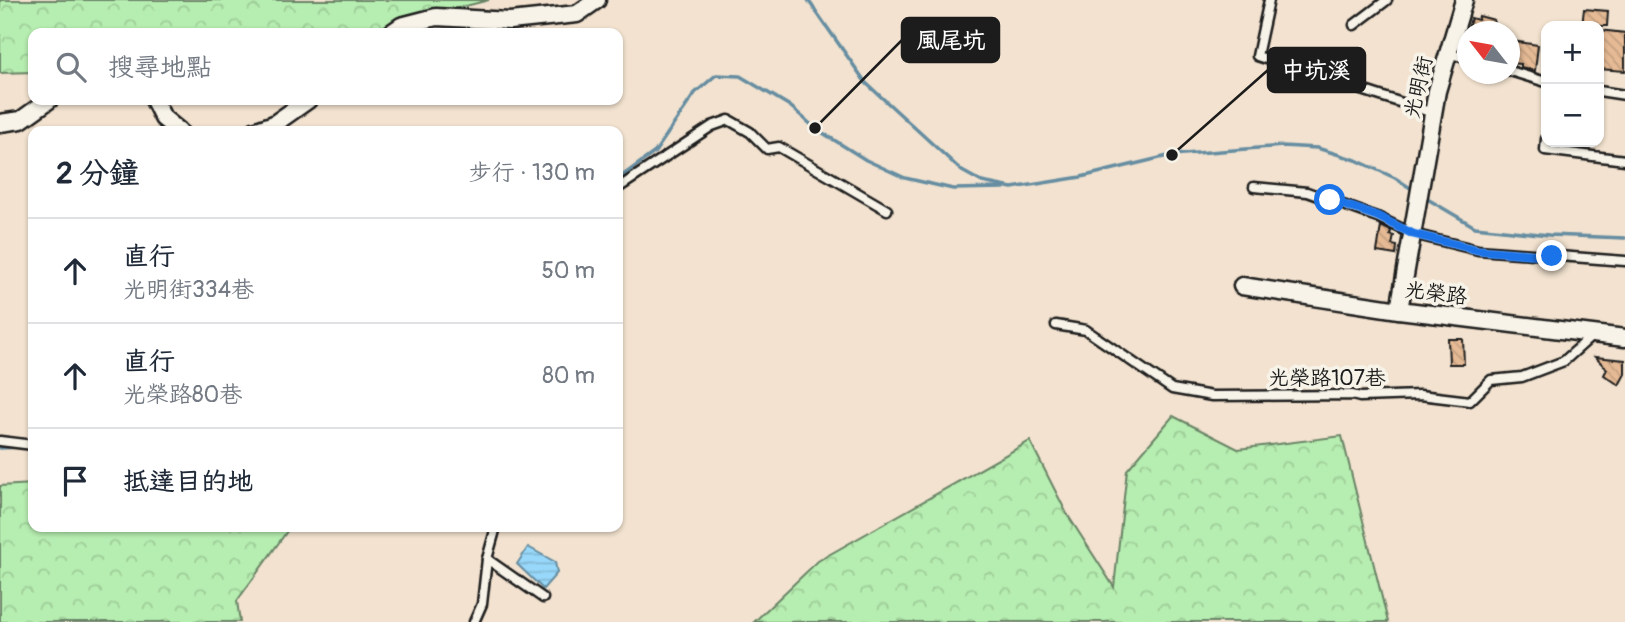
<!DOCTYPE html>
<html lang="zh-TW">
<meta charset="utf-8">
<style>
:root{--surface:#fff;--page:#f2f2f3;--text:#1f2937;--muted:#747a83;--line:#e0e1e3}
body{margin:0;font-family:Pangolin,"LXGW WenKai TC",sans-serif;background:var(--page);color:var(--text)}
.controls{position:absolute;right:21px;top:21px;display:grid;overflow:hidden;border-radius:14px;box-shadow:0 2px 5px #0004}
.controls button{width:63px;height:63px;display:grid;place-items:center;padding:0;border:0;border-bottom:2px solid var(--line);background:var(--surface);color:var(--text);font:35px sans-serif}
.compass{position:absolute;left:1457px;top:21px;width:63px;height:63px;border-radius:50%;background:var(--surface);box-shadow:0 2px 5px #0004;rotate:301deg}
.stop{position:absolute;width:21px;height:21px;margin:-16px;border:5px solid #1a73e8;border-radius:50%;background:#fff}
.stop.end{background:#1a73e8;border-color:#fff;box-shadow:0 2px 7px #0008}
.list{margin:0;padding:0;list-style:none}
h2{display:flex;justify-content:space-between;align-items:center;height:91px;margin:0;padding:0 28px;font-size:30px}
h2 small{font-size:23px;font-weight:400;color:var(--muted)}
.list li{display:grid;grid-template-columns:46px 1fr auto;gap:21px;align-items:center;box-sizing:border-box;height:105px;padding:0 28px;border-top:2px solid var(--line)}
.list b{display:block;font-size:26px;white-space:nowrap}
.list p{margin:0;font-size:23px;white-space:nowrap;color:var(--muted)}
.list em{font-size:23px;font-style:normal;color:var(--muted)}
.icon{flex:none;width:38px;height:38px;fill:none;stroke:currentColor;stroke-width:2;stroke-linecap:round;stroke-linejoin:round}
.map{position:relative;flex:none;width:1625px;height:622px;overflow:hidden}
.search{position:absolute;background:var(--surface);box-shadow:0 2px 5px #0004;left:28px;top:28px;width:595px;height:77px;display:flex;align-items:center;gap:18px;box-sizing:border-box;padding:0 24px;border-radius:14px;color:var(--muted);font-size:26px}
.panel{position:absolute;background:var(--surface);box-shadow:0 2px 5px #0004;left:28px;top:126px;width:595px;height:406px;border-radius:14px}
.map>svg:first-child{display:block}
</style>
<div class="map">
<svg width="1625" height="622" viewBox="0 0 1625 622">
<defs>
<pattern id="forest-crowns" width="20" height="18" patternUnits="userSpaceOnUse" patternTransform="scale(1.75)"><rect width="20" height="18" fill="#b6edb0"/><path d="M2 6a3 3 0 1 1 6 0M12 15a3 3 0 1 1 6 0" fill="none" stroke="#9ccb97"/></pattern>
<pattern id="water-rules" width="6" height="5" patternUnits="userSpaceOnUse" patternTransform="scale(1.75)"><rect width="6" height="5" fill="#98d8fa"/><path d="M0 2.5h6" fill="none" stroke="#82b9d6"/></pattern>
<pattern id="building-back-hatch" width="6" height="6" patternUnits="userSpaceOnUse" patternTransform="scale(1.75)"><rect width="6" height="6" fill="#e5ba95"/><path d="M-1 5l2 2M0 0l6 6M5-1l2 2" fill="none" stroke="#c49f80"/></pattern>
</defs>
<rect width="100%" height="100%" fill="#f2e2cf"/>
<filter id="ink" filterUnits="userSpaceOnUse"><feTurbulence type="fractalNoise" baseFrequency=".0143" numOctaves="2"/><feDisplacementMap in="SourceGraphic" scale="14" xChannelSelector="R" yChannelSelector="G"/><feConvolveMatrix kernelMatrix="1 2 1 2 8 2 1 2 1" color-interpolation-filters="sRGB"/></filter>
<g filter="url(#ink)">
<g fill="url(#forest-crowns)" stroke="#698466" stroke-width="2">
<polygon points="0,0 489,0 361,33 33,33 33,72 0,73"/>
<polygon points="1173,416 1238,449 1342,436 1388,622 754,622 818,561 1030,441 1067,514 1114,587 1127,470"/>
<polygon points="33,484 33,527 290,527 237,601 240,622 0,622 0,486"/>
</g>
<polygon fill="url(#water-rules)" stroke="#668da1" stroke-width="2" points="528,547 555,562 557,573 543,589 517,564"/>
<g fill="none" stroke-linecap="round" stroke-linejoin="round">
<g stroke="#668da1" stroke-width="3.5">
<polyline points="808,0 866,83 962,171 982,182 1012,188 1081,177 1172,155 1282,146 1317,148 1356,160 1395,178 1415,191"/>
<polyline points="618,179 655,152 695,93 716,75 740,76 790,106 815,128 866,160 905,178 953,189 1004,188"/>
<polyline points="1424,197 1475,227 1549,235 1625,238"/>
<polyline points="0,448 22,447"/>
</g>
</g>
<g fill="url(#building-back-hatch)" stroke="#1c1c1c" stroke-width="2">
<polygon points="1584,9 1608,11 1607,26 1582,26"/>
<polygon points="1479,16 1494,20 1491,32 1467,32 1471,18 1478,20"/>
<polygon points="1599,30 1625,33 1625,71 1599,69"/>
<polygon points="1512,41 1538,45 1535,71 1521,67 1521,64 1509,63"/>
<polygon points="1381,226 1391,231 1390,235 1394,236 1392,245 1397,246 1396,255 1377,252"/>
<polygon points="1448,339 1463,339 1464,364 1449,364"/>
<polygon points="1595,357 1625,360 1625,374 1619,385 1604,375 1607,369"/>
</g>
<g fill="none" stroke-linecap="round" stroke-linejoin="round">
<g stroke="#1c1c1c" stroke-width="13">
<g id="lane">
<polyline points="1269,0 1257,56 1433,113"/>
<polyline points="1354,25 1387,0"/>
<polyline points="1448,53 1468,59"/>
<polyline points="1510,71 1546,82"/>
<polyline points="1599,91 1625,95"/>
<polyline points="1546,139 1545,150 1625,160"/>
<polyline points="1254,187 1307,192 1377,217 1413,234 1478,250 1625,261"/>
<polyline points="618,188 712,126 729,120 750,132 767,149 779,147 887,210"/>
<polyline points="1056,325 1086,330 1172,389 1212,396 1352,395 1360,397 1420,395 1470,401 1491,380 1522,377 1564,361 1593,335"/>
<polyline points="0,441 33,445"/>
<polyline points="487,559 543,598"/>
<polyline points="474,622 482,604 487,559 496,527"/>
</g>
</g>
<g stroke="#1c1c1c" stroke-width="21">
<g id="street">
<polyline points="391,33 401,26 436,17 510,21 577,14 597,0"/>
<polyline points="154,100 163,118 179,131"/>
<polyline points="0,123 21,120 49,100"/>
<polyline points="254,131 274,124 308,100"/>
<polyline points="1242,286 1399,310 1625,338"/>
<polyline points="1399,310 1437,91 1464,0"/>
</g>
</g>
<use href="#lane" stroke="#f7f3e8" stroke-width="8"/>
<use href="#street" stroke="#f7f3e8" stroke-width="16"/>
</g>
</g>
<g fill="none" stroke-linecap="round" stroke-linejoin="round" filter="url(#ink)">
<polyline stroke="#1a73e8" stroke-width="9" points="1330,200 1377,216 1413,234 1478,250 1552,256"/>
</g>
<g text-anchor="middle" stroke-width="7" stroke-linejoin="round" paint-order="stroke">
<g font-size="21" fill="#1c1c1c" stroke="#f7f3e8">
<text transform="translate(1418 87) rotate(-77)" y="7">光明街</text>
<text transform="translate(1436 293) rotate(7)" y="7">光榮路</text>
<text x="1327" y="385">光榮路107巷</text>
</g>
</g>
<path fill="none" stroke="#1c1c1c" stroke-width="2.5" d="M815 128L902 40M1172 155L1268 70"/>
<g fill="#1c1c1c" stroke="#f7f3e8" stroke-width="2.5">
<circle cx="815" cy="128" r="7"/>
<circle cx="1172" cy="155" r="7"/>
</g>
<g fill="#1c1c1c" stroke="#1c1c1c" stroke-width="2.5">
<rect x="902" y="18" width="97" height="44" rx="7"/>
<rect x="1268" y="48" width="97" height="44" rx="7"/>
</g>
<g font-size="23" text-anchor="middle" font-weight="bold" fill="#fff">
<text x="951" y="48">風尾坑</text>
<text x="1316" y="78">中坑溪</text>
</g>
</svg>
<div class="controls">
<button>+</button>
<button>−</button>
</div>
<svg class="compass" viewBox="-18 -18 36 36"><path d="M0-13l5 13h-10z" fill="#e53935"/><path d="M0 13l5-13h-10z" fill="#747a83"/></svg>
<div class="stop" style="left:1330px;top:200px"></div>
<div class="stop end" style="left:1552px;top:256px"></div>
<div class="search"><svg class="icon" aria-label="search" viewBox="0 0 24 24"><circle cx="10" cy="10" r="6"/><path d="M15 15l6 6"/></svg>搜尋地點</div>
<section class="panel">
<h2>2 分鐘<small>步行 · 130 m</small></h2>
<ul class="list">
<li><svg class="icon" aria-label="ahead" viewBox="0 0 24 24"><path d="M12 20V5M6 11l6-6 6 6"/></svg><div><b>直行</b><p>光明街334巷</p></div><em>50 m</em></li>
<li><svg class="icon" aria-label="ahead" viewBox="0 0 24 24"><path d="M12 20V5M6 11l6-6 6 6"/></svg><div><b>直行</b><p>光榮路80巷</p></div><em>80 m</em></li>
<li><svg class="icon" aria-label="arrive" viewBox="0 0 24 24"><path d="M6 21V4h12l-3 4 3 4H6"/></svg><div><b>抵達目的地</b></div></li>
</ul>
</section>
</div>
